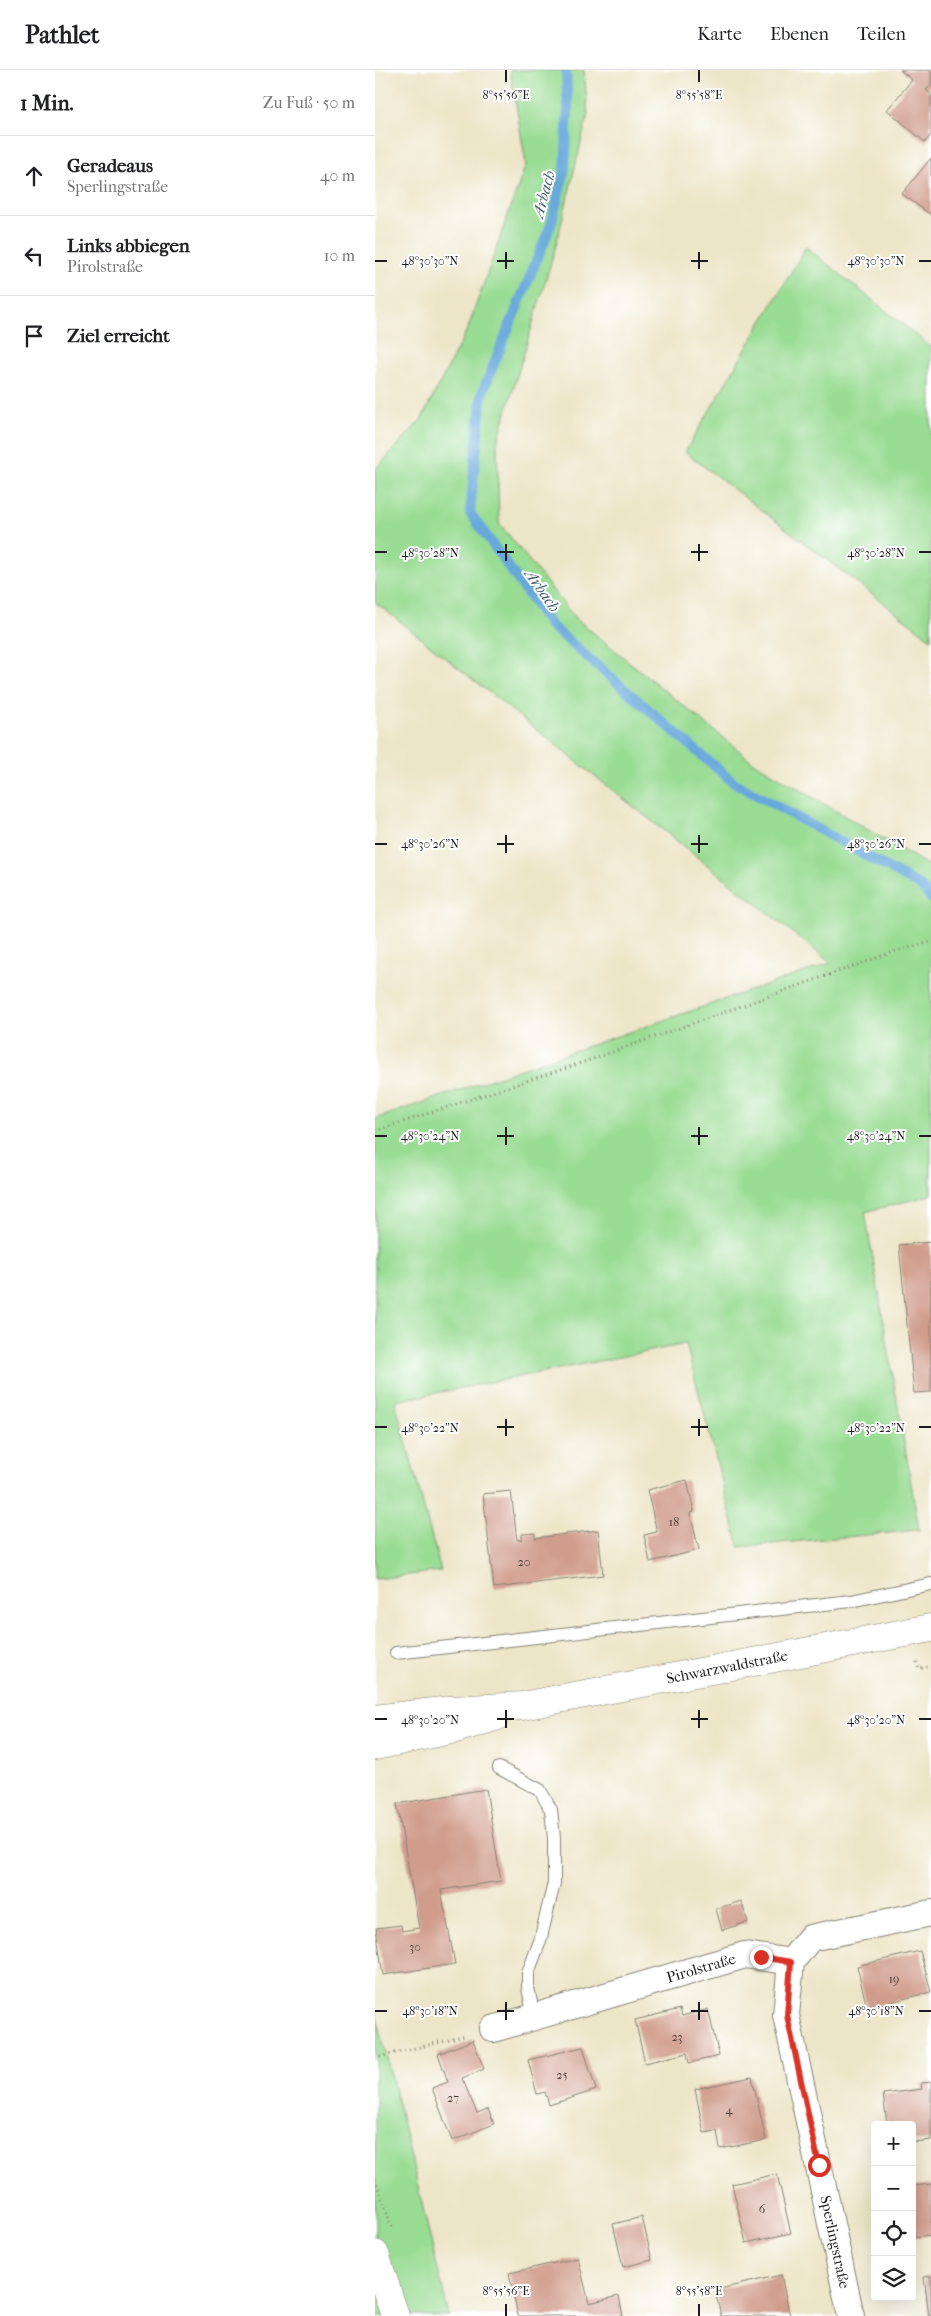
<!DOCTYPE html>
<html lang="de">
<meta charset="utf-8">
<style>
:root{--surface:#fff;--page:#f6f6f6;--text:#202124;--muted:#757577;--line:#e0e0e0}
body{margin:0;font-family:"IM FELL French Canon",serif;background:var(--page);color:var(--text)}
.controls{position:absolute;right:15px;bottom:15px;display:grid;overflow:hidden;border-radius:5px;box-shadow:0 5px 20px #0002}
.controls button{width:45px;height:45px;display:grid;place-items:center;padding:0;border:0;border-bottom:1px solid var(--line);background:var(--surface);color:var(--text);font:25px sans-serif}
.stop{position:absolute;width:15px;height:15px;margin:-11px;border:4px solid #d93025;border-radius:50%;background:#fff}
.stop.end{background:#d93025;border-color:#fff;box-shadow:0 1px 5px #0008}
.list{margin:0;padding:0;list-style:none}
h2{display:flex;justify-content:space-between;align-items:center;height:65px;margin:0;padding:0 20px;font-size:21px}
h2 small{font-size:16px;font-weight:400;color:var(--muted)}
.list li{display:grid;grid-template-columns:32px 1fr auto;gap:15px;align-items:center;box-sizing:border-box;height:80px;padding:0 20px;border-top:1px solid var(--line)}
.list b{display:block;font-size:19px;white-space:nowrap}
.list p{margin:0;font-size:16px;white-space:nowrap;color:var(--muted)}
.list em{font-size:16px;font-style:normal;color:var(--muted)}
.icon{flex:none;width:28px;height:28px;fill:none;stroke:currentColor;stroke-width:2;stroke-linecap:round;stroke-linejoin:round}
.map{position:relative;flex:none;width:556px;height:2246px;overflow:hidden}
header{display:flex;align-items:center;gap:30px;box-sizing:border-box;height:70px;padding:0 25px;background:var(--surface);border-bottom:1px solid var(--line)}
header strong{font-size:24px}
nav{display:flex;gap:28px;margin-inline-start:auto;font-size:18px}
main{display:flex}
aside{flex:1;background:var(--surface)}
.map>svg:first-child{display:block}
</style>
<header>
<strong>Pathlet</strong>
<nav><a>Karte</a><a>Ebenen</a><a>Teilen</a></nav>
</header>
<main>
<aside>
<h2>1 Min.<small>Zu Fuß · 50 m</small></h2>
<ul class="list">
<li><svg class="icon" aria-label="ahead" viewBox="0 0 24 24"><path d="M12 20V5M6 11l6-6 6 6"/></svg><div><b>Geradeaus</b><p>Sperlingstraße</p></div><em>40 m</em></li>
<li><svg class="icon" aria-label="left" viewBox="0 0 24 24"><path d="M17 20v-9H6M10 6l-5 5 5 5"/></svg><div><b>Links abbiegen</b><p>Pirolstraße</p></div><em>10 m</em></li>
<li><svg class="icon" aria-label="arrive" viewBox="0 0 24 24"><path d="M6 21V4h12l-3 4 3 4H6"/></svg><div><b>Ziel erreicht</b></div></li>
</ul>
</aside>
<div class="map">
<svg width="556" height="2246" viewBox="0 0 556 2246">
<rect width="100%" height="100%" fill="#fff"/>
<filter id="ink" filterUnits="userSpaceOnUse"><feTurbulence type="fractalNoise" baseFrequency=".02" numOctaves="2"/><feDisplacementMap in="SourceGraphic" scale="10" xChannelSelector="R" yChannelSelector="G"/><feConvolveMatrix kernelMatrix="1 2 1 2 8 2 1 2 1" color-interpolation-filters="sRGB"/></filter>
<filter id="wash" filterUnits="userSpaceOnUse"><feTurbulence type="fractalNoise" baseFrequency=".0096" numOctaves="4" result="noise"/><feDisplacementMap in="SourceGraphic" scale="20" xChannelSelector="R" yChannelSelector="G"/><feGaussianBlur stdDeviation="1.12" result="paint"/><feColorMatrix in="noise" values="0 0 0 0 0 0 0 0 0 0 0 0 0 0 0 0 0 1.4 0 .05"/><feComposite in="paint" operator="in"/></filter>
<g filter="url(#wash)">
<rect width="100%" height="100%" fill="#ede5c7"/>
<g fill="#99dc93" stroke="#5a7c58">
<polygon points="135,0 209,0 213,44 180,179 122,373 124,453 200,548 378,692 556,797 556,1125 490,1142 544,1460 364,1477 311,1274 20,1331 66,1501 0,1509 0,1049 456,893 0,532 0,400 46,350 93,258 151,94"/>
<polygon points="431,177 556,277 556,569 310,382"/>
<polygon points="0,1938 74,2246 0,2246"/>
</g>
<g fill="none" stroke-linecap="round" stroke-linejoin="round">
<polyline stroke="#67a8db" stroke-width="10" points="191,0 193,39 190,99 176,155 107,323 95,443 175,555 358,712 544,815 556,828"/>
</g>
<g id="blocks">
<g fill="#d09c8c">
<polygon points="525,0 556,0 556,15 551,20 556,24 556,65 550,72 512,40 537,10"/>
<polygon points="556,88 556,145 527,124"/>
<polygon points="556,1172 556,1322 539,1323 524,1175"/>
<polygon points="312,1410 319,1442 315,1443 324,1480 275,1492 269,1465 282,1462 272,1420"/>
<polygon points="136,1421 142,1470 147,1469 147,1464 160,1463 160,1468 223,1460 228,1505 119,1518 108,1424"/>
<polygon points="111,1719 126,1811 66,1820 80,1894 8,1905 1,1858 26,1855 27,1861 44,1858 22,1734"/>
<polygon points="366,1831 373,1852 347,1860 341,1839"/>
<polygon points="545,1881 556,1922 492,1938 482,1896"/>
<polygon points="305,1939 307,1946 333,1939 344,1986 314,1993 312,1983 270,1993 260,1950"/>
<polygon points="98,1970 109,1999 87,2008 102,2043 113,2039 119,2054 77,2071 57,2018 73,2012 63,1984"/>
<polygon points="208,1977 221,2020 174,2035 170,2022 162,2024 153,1990"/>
<polygon points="377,2007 391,2070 345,2079 342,2061 329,2063 320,2019"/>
<polygon points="556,2012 556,2070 537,2072 537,2055 512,2054 508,2024 547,2019 546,2013"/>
<polygon points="402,2104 416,2163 371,2173 357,2114"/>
<polygon points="556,2114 556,2165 540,2167 537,2116"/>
<polygon points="267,2147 277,2190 248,2197 238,2154"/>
<polygon points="203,2188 214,2233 244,2226 248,2246 143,2246 134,2203"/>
<polygon points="406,2205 415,2246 346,2246 340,2220"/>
<polygon points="556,2206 556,2246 554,2246 549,2207"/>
</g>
</g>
</g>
<g filter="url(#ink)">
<use href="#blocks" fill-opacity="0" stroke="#848072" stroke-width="1"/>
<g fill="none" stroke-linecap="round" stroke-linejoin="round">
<g stroke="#848072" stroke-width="14">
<g id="service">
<polyline points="21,1583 476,1531 556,1514"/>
<polyline points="124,1698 165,1720 176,1740 179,1768 179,1813 165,1871 153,1903 153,1918 159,1947"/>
</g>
</g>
<g stroke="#848072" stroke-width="28">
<g id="minor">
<polyline points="416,1892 411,1945 476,2246"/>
<polyline points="118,1959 370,1885 416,1892 435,1868 556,1843"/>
</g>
</g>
<g stroke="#848072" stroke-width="29">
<g id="tertiary">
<polyline points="0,1649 76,1640 147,1636 556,1558"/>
<polyline points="0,1676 80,1659 120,1647"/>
<polyline points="0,2184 20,2246"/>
</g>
</g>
<g stroke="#848072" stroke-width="3" stroke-dasharray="1 4" stroke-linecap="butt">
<polyline points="0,1061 206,993 521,881 556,872"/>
<polyline points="542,1592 544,1599 556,1596"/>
<polyline points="0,1988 90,1966"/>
<polyline points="0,2109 17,2158"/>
</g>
<use href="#service" stroke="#fff" stroke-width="12"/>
<use href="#minor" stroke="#fff" stroke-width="26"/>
<use href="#tertiary" stroke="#fff" stroke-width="28"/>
</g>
</g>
<g fill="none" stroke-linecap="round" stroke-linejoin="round" filter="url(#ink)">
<polyline stroke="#d93025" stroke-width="6" points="386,1887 416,1892 412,1945 444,2095"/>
</g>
<path fill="none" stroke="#1c1c1c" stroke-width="2" d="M131 0V12M324 0V12M131 182V199M324 182V199M0 191H12M122 191H139M316 191H333M544 191H556M131 474V491M324 474V491M0 482H12M122 482H139M316 482H333M544 482H556M131 765V783M324 765V783M0 774H12M122 774H139M316 774H333M544 774H556M131 1057V1075M324 1057V1075M0 1066H12M122 1066H139M316 1066H333M544 1066H556M131 1349V1366M324 1349V1366M0 1357H12M122 1357H139M316 1357H333M544 1357H556M131 1640V1658M324 1640V1658M0 1649H12M122 1649H139M316 1649H333M544 1649H556M131 1932V1950M324 1932V1950M0 1941H12M122 1941H139M316 1941H333M544 1941H556M131 2234V2246M324 2234V2246"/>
<g text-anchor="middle" stroke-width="4" stroke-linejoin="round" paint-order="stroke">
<g font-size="12" fill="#493c38">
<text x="299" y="1456">18</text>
<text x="149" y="1496">20</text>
<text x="40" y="1881">30</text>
<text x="519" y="1913">19</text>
<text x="302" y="1971">23</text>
<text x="187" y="2009">25</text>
<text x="78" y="2032">27</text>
<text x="354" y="2044">4</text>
<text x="387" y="2143">6</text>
</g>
<g font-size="15" fill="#1c1c1c" stroke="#fff">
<text transform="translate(352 1597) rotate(-11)" y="5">Schwarzwaldstraße</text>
<text transform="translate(326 1898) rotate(-16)" y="5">Pirolstraße</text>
<text transform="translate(460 2172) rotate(78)" y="5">Sperlingstraße</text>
</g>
<g font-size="16" font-style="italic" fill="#3e5b72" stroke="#fff">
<text transform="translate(168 124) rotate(-75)" y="6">Arbach</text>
<text transform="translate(168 520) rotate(55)" y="6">Arbach</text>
</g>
</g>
<g font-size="12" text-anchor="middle" fill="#1c1c1c" stroke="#fff" stroke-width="4" stroke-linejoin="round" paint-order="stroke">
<text x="131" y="29">8°55'56"E</text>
<text x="324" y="29">8°55'58"E</text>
<text x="55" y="195">48°30'30"N</text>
<text x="501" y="195">48°30'30"N</text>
<text x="55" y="487">48°30'28"N</text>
<text x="501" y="487">48°30'28"N</text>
<text x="55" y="778">48°30'26"N</text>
<text x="501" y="778">48°30'26"N</text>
<text x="55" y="1070">48°30'24"N</text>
<text x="501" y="1070">48°30'24"N</text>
<text x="55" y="1362">48°30'22"N</text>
<text x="501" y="1362">48°30'22"N</text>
<text x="55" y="1654">48°30'20"N</text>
<text x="501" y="1654">48°30'20"N</text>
<text x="55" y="1945">48°30'18"N</text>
<text x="501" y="1945">48°30'18"N</text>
<text x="131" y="2225">8°55'56"E</text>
<text x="324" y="2225">8°55'58"E</text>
</g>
</svg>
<div class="controls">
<button>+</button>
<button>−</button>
<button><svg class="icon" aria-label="locate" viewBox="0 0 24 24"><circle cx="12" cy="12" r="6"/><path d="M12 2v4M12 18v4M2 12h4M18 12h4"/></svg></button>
<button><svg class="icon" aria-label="layers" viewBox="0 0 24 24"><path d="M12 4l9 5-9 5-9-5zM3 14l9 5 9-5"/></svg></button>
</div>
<div class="stop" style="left:444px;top:2095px"></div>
<div class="stop end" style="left:386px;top:1887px"></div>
</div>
</main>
